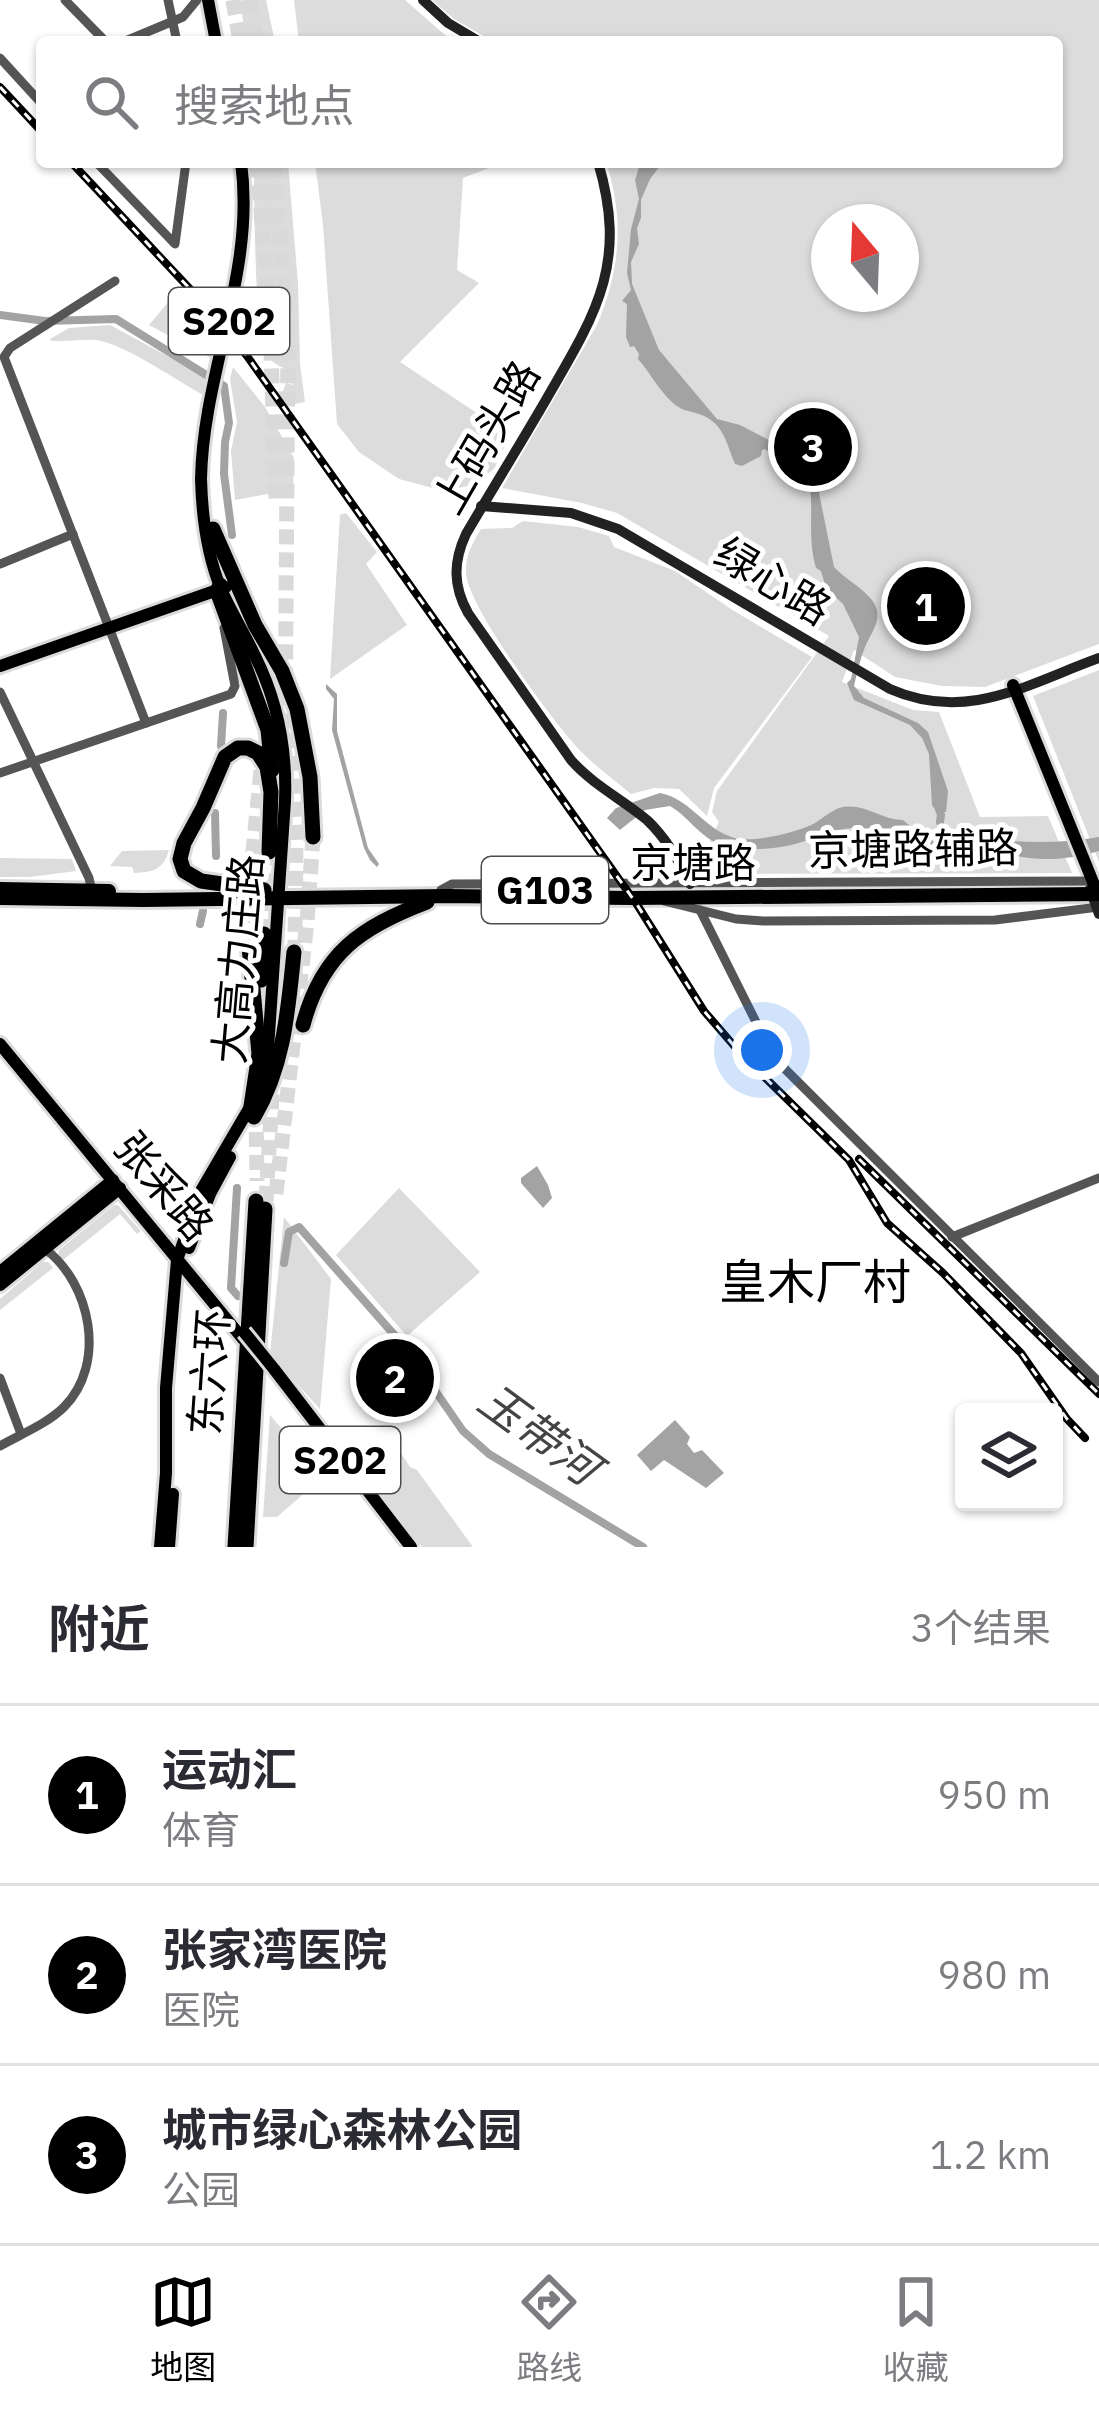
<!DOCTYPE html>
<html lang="zh">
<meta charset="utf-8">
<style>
:root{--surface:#fff;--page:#f7f7f7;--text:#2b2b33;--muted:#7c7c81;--line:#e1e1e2;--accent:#000}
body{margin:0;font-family:"IBM Plex Sans","Noto Sans SC",sans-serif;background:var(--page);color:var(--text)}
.controls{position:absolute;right:36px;bottom:36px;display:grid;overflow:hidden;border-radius:12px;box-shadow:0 3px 9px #0004}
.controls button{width:108px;height:108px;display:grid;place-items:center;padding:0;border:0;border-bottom:3px solid var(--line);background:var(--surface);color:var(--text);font:60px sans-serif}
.compass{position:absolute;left:811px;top:204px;width:108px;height:108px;border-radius:50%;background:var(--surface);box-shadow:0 3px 9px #0004;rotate:341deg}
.you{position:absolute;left:762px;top:1050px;width:42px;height:42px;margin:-30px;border:9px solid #fff;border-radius:50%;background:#1a73e8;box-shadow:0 0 0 18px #1a73e833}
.badge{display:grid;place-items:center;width:78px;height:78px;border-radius:50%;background:var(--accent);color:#fff;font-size:39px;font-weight:700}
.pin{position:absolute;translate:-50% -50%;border:6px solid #fff;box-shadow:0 3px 12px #0006}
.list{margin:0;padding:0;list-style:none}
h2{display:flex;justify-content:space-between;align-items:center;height:156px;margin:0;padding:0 48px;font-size:51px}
h2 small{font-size:39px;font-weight:400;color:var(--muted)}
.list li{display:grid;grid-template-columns:78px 1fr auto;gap:36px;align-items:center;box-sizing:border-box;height:180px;padding:0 48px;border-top:3px solid var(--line)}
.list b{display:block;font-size:45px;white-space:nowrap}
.list p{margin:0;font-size:39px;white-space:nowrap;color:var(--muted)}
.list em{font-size:39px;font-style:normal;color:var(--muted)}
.icon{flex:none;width:66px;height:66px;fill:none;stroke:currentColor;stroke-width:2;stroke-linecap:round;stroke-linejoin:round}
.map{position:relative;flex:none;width:1099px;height:1547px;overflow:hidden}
.search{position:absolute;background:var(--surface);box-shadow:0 3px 9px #0004;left:36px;right:36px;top:36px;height:132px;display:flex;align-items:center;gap:30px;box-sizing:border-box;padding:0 42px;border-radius:12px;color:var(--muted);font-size:45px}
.sheet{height:696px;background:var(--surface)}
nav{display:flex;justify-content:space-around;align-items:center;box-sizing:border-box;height:168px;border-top:3px solid var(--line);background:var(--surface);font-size:33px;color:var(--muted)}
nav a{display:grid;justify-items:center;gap:6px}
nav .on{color:var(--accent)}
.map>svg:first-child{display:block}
</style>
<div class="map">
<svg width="1099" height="1547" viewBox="0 0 1099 1547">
<rect width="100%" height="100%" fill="#fff"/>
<g fill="#dcdcdc" fill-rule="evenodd">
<polygon points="242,0 266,0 275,42 247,42 240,3"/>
<polygon points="294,0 405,0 453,42 299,42"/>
<path d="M432 0H1099V644L985 687 942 686 895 677 854 650 842 682 913 710 939 712 980 817 1048 816 1072 873 694 874 719 822 712 812 717 791 829 636 617 513 582 503 502 488 597 325C620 271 625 219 606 162H1057V42H494L454 19ZM829 222H901V294H829Z"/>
<path d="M253 162H288L298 284 300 364 305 402 295 404 283 391 286 383 293 385V372C285 369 275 365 269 358 252 336 256 198 253 162Z"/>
<polygon points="315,162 504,162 463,178 457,270 479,283 400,362 510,435 494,469 473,485 444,491 399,479 359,452 337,424 323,225"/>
<polygon points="175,294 216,334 211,358 149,325"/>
<path d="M110 325 210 379 205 396C177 381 131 348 101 341 86 338 67 342 52 341L50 339 69 328Z"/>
<polygon points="233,367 265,407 294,458 293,489 235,500 231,451 237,422 230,379"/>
<polygon points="346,513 377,552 366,564 407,625 330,679 340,515"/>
<path d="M523 521 578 527 609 536 614 547 675 571 734 611 812 657 714 788 707 816 679 789 654 788 631 794C612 778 591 763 575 745 550 717 466 604 466 572 465 556 473 542 481 529L512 528Z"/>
<polygon points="1099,670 1099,862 1033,696"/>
<path d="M169 850C163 870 154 872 134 873L132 867 110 866 122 851Z"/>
<polygon points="0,858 72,859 76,871 30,877 0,877"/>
<polygon points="399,1188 480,1272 407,1336 336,1255"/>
<polygon points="114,1205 118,1205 141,1231 137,1234 120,1214 63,1260 58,1254 59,1250"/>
<polygon points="284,1217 331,1279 320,1409 270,1354"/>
<polygon points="43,1262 48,1262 53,1268 0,1310 0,1299"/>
<polygon points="270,1415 323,1477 277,1517 263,1517"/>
<polygon points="397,1447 410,1467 417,1470 473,1547 422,1547 363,1470"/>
</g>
<g fill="#a3a3a3">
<path d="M654 162H663L650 179 641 200V218L637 228 639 244 631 262 632 284 659 350 717 419 740 425 794 453 815 473 834 567C846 580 862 587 872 600 885 617 872 631 865 647 860 659 857 673 854 686L864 698 918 723 928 732 948 791 946 812H937L932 805 929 754 922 738 910 725 854 700 847 683 851 679 859 637 843 604 826 588 821 571 816 568C806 534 816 503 807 473L787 466 765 449 762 450 761 456 742 466 735 464C727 446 725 427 706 417 693 410 683 413 672 402 657 388 649 371 638 359L639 354 634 346 630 347 626 337 627 304 622 301 631 290 627 273 631 229 639 199 635 180 640 164 647 165Z"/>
<polygon points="326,684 337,694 337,731 368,848 379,864 377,867 370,860 364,848 332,730 334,699 326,689"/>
<path d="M660 793C693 799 707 835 741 839 761 841 798 832 815 823 823 818 831 811 839 808 862 801 881 820 903 820 919 835 921 825 938 830 952 834 940 835 955 836 1004 841 1050 846 1099 837V851C1070 860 1037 862 1007 854 992 849 978 845 962 845 949 845 941 853 926 848 924 847 913 840 910 839 894 834 877 828 858 828 835 827 817 838 795 844 774 850 743 851 722 845 700 838 689 817 670 806L645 810 620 830 607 818 616 808Z"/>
<polygon points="537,1166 548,1185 552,1198 543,1208 521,1183 521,1178"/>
<polygon points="675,1420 690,1437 687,1444 694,1453 702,1450 724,1473 706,1488 664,1460 651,1471 637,1455"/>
</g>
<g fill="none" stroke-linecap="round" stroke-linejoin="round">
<g stroke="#a3a3a3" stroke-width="8">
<polyline points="0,315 45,321 116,319 224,386 229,423 225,442 224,474 232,535"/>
<polyline points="221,746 223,713"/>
<polyline points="937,804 941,815 940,822"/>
<polyline points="215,813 216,856"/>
<polyline points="200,924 203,911"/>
<polyline points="237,1188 231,1288 238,1296"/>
<polyline points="284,1263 289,1232 299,1227 405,1347 463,1431 489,1454 643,1547"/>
</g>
<g stroke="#d9d9d9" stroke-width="15" stroke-dasharray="15 8" stroke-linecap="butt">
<polyline points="233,0 240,42"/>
<polyline points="249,0 256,42"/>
<polyline points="257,162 270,323 276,500"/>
<polyline points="273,162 288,334 285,743"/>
<polyline points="291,733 296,842 295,943"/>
<polyline points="278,758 279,824"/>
<polyline points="264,934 269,852"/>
<polyline points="249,946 253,851 262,760"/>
<polyline points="274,1055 280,959"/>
<polyline points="256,1109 257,1181"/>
<polyline points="276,1194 307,922 313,837"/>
<polyline points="266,1201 273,1079"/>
</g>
<g stroke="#dbdbdb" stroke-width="18">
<g id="primary">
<polyline points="208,0 216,42"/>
<polyline points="0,666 226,587"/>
<polyline points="1013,685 1095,887"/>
<polyline points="0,1044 243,1339"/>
<polyline points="189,1248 210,1194 230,1157"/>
<polyline points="0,1272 113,1180"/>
<polyline points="0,1285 120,1188"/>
<polyline points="274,1369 411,1547"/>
<path d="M160 1547 166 1473V1388L177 1260 202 1189 254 1100 267 1063 285 801C287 751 278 702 255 656 245 634 231 612 221 589 207 555 202 515 201 479"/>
<polyline points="169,1547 173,1494"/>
</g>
</g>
<g stroke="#dbdbdb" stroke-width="20">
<g id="trunk">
<polyline points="0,889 109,891"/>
<polyline points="0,898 143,900 446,896 632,898 1099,894"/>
</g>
</g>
<g stroke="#dbdbdb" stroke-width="21">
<g id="motorway">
<polyline points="213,529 255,625 282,671 297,709 310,777 313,837"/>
<polyline points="220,585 217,591 268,730 272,770"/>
<polyline points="264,890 201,881 184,871 180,859 184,843 203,808 225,757 238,748 248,748 258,753 267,767 271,792 269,852"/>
<polyline points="249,946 259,1054 251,1106"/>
<polyline points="261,980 264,934"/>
<path d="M303 1025C322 953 361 927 427 902"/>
<path d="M254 1117C284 1066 288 1011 294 952"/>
<polyline points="235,1547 256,1201"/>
<polyline points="246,1547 265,1209"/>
</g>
</g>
<g stroke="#555" stroke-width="9">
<polyline points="65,0 106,42"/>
<polyline points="168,0 177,42"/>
<polyline points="123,42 183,17 197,0"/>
<polyline points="0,58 42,104"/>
<polyline points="96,162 175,244 186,162"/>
<polyline points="115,281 10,348 4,357 146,723"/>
<polyline points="0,564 73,534"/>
<polyline points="0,692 89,878 92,891"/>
<polyline points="0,773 231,694 235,686 224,628"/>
<polyline points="441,890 452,884 1094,881"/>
<polyline points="664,901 736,919 763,921 995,920 1099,907"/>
<polyline points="700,910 773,1056 781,1065 1099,1382"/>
<polyline points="952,1237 1099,1178"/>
<polyline points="0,1378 21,1434"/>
<path d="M0 1446C21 1434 47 1424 64 1407 107 1364 91 1283 45 1249"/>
</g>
<g stroke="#222" stroke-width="10">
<polyline points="423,0 448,23 480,42"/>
<path d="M598 162C628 263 597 312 547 398 521 443 493 488 466 534 453 562 453 586 468 613L571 760C593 785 622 799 647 820 666 838 679 860 690 884"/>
<path d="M481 506 571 513 618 529 890 689C967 723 1027 684 1099 658"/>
<polyline points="1090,889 1099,914"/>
</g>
<use href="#primary" stroke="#000" stroke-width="12"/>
<use href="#trunk" stroke="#000" stroke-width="14"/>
<use href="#motorway" stroke="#000" stroke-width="15"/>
<g stroke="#000" stroke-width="8">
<g id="rail">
<polyline points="0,87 42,132"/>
<polyline points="71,162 220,321 247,356 636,903 704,1011 742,1055 849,1160 887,1223 943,1273 1021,1353 1067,1419 1085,1438"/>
<polyline points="859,1159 1099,1394"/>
</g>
</g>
<use href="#rail" stroke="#fff" stroke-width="3" stroke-dasharray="9" stroke-linecap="butt"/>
<g stroke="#dbdbdb" stroke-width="18" stroke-linecap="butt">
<g id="primary-bridge">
<path d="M201 479C203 371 256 272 241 162"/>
<polyline points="244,1332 274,1369"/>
</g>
</g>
<use href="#primary-bridge" stroke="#000" stroke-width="12"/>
</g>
<g text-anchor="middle" stroke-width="10" stroke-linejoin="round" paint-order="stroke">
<g fill="#fff" stroke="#4c4c4c" stroke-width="3">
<rect x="169" y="288" width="120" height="66" rx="9"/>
<rect x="482" y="857" width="126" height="66" rx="9"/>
<rect x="280" y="1427" width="120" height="66" rx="9"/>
</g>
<g font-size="39" font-weight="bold" fill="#000">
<text x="229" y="335">S202</text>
<text x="545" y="904">G103</text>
<text x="340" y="1474">S202</text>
</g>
<g font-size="42" fill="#000" stroke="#fff">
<text transform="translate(486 437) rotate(-60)" y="15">上码头路</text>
<text transform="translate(773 581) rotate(31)" y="15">绿心路</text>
<text transform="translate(913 849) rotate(-1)" y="15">京塘路辅路</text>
<text x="693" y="878">京塘路</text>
<text transform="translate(238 959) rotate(-85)" y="15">大高力庄路</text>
<text transform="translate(164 1186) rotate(50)" y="15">张采路</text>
<text transform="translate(209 1372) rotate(-86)" y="15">东六环</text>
</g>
<g font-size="45" font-style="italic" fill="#444" stroke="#fff">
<text transform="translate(539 1434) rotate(36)" y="16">玉带河</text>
</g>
<g font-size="48" fill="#000" stroke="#fff">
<text x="815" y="1299">皇木厂村</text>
</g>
</g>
</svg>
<div class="controls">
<button><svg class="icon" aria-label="layers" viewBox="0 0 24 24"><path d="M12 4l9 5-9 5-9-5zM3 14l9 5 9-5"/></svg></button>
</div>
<svg class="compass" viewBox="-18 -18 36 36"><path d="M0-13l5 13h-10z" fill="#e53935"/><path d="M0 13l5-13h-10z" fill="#7c7c81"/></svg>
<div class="you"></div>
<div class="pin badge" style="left:926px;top:606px">1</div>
<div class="pin badge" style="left:395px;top:1378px">2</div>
<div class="pin badge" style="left:813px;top:447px">3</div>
<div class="search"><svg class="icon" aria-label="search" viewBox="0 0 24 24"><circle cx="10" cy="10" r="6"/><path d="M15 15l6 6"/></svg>搜索地点</div>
</div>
<section class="sheet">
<h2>附近<small>3个结果</small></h2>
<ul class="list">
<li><span class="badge">1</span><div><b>运动汇</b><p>体育</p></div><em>950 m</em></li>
<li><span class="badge">2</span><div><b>张家湾医院</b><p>医院</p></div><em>980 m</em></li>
<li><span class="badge">3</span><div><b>城市绿心森林公园</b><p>公园</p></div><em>1.2 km</em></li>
</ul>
</section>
<nav>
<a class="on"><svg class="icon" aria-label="map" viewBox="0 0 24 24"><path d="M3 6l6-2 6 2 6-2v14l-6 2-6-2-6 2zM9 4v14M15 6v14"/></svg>地图</a>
<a><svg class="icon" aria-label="directions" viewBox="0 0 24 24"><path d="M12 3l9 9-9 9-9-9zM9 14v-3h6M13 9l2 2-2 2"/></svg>路线</a>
<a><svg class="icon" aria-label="saved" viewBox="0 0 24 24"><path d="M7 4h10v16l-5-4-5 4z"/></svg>收藏</a>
</nav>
